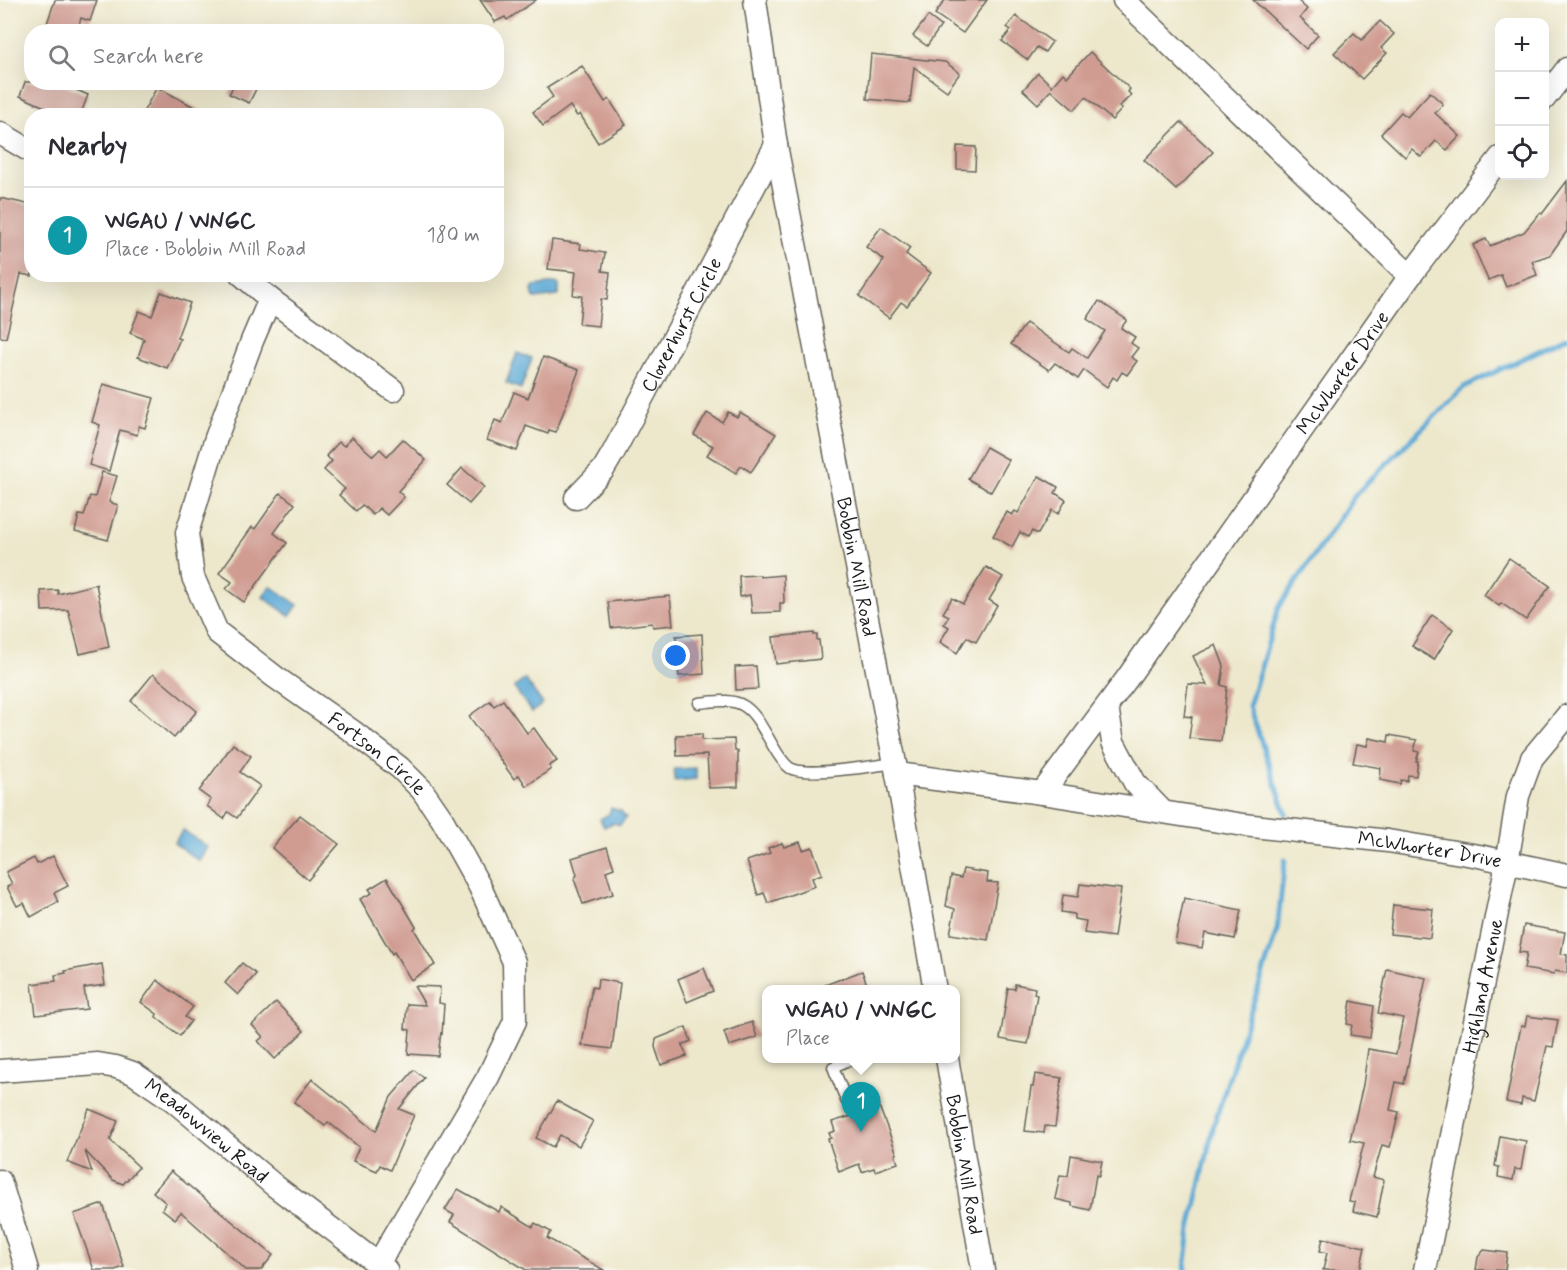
<!DOCTYPE html>
<meta charset="utf-8">
<style>
:root{--surface:#fff;--page:#f2f2f3;--text:#2b2b33;--muted:#7c7c81;--line:#e1e1e2;--accent:#111827}
body{margin:0;font-family:Mynerve,sans-serif;background:var(--page);color:var(--text)}
.controls{position:absolute;right:18px;top:18px;display:grid;overflow:hidden;border-radius:12px;box-shadow:0 6px 24px #0002}
.controls button{width:54px;height:54px;display:grid;place-items:center;padding:0;border:0;border-bottom:2px solid var(--line);background:var(--surface);color:var(--text);font:30px sans-serif}
.you{position:absolute;left:676px;top:656px;width:21px;height:21px;margin:-15px;border:4px solid #fff;border-radius:50%;background:#1a73e8;box-shadow:0 0 0 9px #1a73e833}
.badge{display:grid;place-items:center;width:39px;height:39px;border-radius:50%;background:var(--accent);color:#fff;font-size:20px;font-weight:700}
.pin{position:absolute;translate:-50% -50px;filter:drop-shadow(0 2px 3px #0008)}
.pin::after{content:'';position:absolute;top:32px;width:21px;height:18px;background:inherit;clip-path:polygon(0 0,100% 0,50% 100%)}
.popup{position:absolute;left:762px;top:985px;width:198px;height:78px;box-sizing:border-box;display:grid;place-content:center;border-radius:12px;background:var(--surface);filter:drop-shadow(0 2px 4px #0005);font-size:20px;white-space:nowrap;color:var(--muted)}
.popup b{font-size:22px;color:var(--text)}
.popup::after{content:'';position:absolute;left:50%;top:100%;margin-left:-12px;border:12px solid transparent;border-top-color:var(--surface)}
.list{margin:0;padding:0;list-style:none}
h2{display:flex;justify-content:space-between;align-items:center;height:78px;margin:0;padding:0 24px;font-size:26px}
h2 small{font-size:20px;font-weight:400;color:var(--muted)}
.list li{display:grid;grid-template-columns:39px 1fr auto;gap:18px;align-items:center;box-sizing:border-box;height:96px;padding:0 24px;border-top:2px solid var(--line)}
.list b{display:block;font-size:22px;white-space:nowrap}
.list p{margin:0;font-size:20px;white-space:nowrap;color:var(--muted)}
.list em{font-size:20px;font-style:normal;color:var(--muted)}
.icon{flex:none;width:33px;height:33px;fill:none;stroke:currentColor;stroke-width:2;stroke-linecap:round;stroke-linejoin:round}
.map{position:relative;flex:none;width:1567px;height:1270px;overflow:hidden}
.search{position:absolute;background:var(--surface);box-shadow:0 6px 24px #0002;left:24px;top:24px;width:480px;height:66px;display:flex;align-items:center;gap:15px;box-sizing:border-box;padding:0 21px;border-radius:24px;color:var(--muted);font-size:22px}
.panel{position:absolute;background:var(--surface);box-shadow:0 6px 24px #0002;left:24px;top:108px;width:480px;height:174px;border-radius:24px}
.map>svg:first-child{display:block}
</style>
<div class="map">
<svg width="1567" height="1270" viewBox="0 0 1567 1270">
<rect width="100%" height="100%" fill="#fdfcf7"/>
<filter id="ink" filterUnits="userSpaceOnUse"><feTurbulence type="fractalNoise" baseFrequency=".0167" numOctaves="2"/><feDisplacementMap in="SourceGraphic" scale="12" xChannelSelector="R" yChannelSelector="G"/><feConvolveMatrix kernelMatrix="1 2 1 2 8 2 1 2 1" color-interpolation-filters="sRGB"/></filter>
<filter id="wash" filterUnits="userSpaceOnUse"><feTurbulence type="fractalNoise" baseFrequency=".008" numOctaves="4" result="noise"/><feDisplacementMap in="SourceGraphic" scale="24" xChannelSelector="R" yChannelSelector="G"/><feGaussianBlur stdDeviation="1.35" result="paint"/><feColorMatrix in="noise" values="0 0 0 0 0 0 0 0 0 0 0 0 0 0 0 0 0 1.4 0 .05"/><feComposite in="paint" operator="in"/></filter>
<g filter="url(#wash)">
<rect width="100%" height="100%" fill="#ede8cc"/>
<g fill="#5ba9d5" stroke="#3c6278" stroke-width="1.5">
<polygon points="556,283 559,285 559,294 557,296 536,299 533,296 532,289 534,286"/>
<polygon points="517,353 532,358 521,389 506,383"/>
<polygon points="270,586 298,605 290,616 263,597"/>
<polygon points="525,679 543,704 532,712 514,688"/>
<polygon points="696,768 696,779 674,781 674,769"/>
<polygon points="611,808 621,811 626,818 620,825 613,823 604,827 600,819 609,814"/>
<polygon points="183,830 208,847 199,861 174,843"/>
</g>
<g fill="none" stroke-linecap="round" stroke-linejoin="round">
<g stroke="#5ba9d5" stroke-width="5">
<polyline points="1286,814 1249,706 1279,607 1356,494 1464,387 1567,337"/>
<polyline points="1185,1270 1190,1229 1214,1124 1277,930 1285,860"/>
</g>
</g>
<g id="blocks">
<g fill="#d09c92">
<polygon points="55,0 97,0 90,21 81,18 77,32 44,32"/>
<polygon points="480,0 536,0 507,20 505,17 495,22"/>
<polygon points="945,0 987,0 963,33 935,14"/>
<polygon points="1253,0 1297,0 1307,9 1300,18 1318,35 1306,49"/>
<polygon points="928,16 941,26 927,46 913,36"/>
<polygon points="1016,16 1052,42 1045,52 1037,47 1028,60 1002,41 1011,30 1007,27"/>
<polygon points="1380,21 1394,34 1381,48 1387,53 1362,79 1334,53 1354,33 1362,40"/>
<polygon points="1090,52 1130,89 1128,92 1131,95 1119,107 1122,109 1112,120 1086,97 1074,110 1051,90 1038,104 1023,90 1038,73 1052,86 1063,73 1067,77"/>
<polygon points="871,54 945,62 960,73 947,91 914,67 910,103 867,99"/>
<polygon points="582,66 605,102 609,99 626,125 598,143 580,114 577,116 570,106 543,126 533,112 553,97 547,88"/>
<polygon points="25,82 58,82 88,95 80,116 65,116 20,96"/>
<polygon points="236,82 247,82 257,87 249,103 229,94"/>
<polygon points="157,87 211,116 141,116"/>
<polygon points="1430,92 1443,104 1435,113 1460,136 1447,150 1436,141 1421,157 1412,149 1405,157 1381,134 1401,112 1407,117"/>
<polygon points="1181,122 1213,152 1176,190 1144,160"/>
<polygon points="957,146 976,147 975,170 957,169"/>
<polygon points="1567,181 1567,231 1550,255 1532,261 1537,275 1506,287 1501,275 1488,280 1473,245 1486,239 1490,246 1524,232 1540,213 1542,214"/>
<polygon points="0,198 32,205 32,276 21,274 6,338 0,337"/>
<polygon points="881,227 910,248 906,254 931,273 907,306 901,302 889,318 859,296 884,260 866,247"/>
<polygon points="552,240 581,244 580,249 605,253 602,271 610,272 607,300 601,299 598,326 579,324 582,296 573,295 576,272 548,269"/>
<polygon points="161,292 190,303 177,338 180,339 167,368 138,357 144,339 130,333 139,311 152,316"/>
<polygon points="1099,301 1127,320 1121,328 1135,337 1131,343 1138,348 1131,357 1137,361 1127,375 1122,372 1117,380 1113,377 1107,387 1084,370 1078,379 1055,363 1049,370 1011,344 1026,323 1069,352 1072,348 1087,358 1105,331 1087,319"/>
<polygon points="543,357 579,370 556,432 549,430 548,434 526,426 517,451 487,440 495,420 502,423 514,392 528,398"/>
<polygon points="103,384 154,398 145,428 139,426 137,435 120,430 109,471 89,465 100,425 92,422"/>
<polygon points="728,412 737,417 740,412 776,434 751,472 741,466 736,473 707,455 713,446 694,435 707,413 722,422"/>
<polygon points="352,437 373,456 380,449 387,456 403,439 426,460 398,491 404,497 387,515 379,508 373,515 362,505 356,511 339,495 345,489 324,470 332,461 326,456 339,442 344,446"/>
<polygon points="986,447 1009,460 991,492 968,479"/>
<polygon points="462,468 484,487 469,504 447,485"/>
<polygon points="102,472 117,476 109,502 118,505 108,540 75,531 79,515 84,516 90,496 95,497"/>
<polygon points="1039,476 1058,487 1055,493 1066,500 1058,514 1052,510 1038,534 1032,531 1028,537 1020,532 1012,547 993,536 1007,512 1012,515 1015,511 1018,513"/>
<polygon points="280,493 295,504 274,533 287,543 244,602 226,589 232,582 219,573 252,527 255,529"/>
<polygon points="1509,558 1550,586 1526,620 1501,603 1499,606 1484,595"/>
<polygon points="986,567 1003,577 989,600 997,605 976,642 967,637 957,653 940,642 949,627 944,624 949,616 943,613 952,598 963,604"/>
<polygon points="760,575 760,577 783,575 784,603 780,603 780,612 752,613 750,595 740,597 739,576"/>
<polygon points="96,584 109,647 80,654 68,610 42,611 41,591 58,590 58,594"/>
<polygon points="670,596 673,625 653,627 652,623 611,628 608,602"/>
<polygon points="1432,615 1453,629 1434,660 1412,646"/>
<polygon points="814,633 814,635 817,635 817,640 819,640 821,659 776,664 773,637"/>
<polygon points="702,634 704,674 679,676 676,636"/>
<polygon points="1216,645 1224,666 1221,685 1227,687 1221,741 1189,738 1192,717 1184,716 1188,684 1207,685 1193,656"/>
<polygon points="756,666 758,689 736,690 735,667"/>
<polygon points="153,674 197,711 174,738 131,701"/>
<polygon points="503,700 527,733 534,728 557,761 549,766 551,769 526,786 519,775 514,779 469,716 490,701 494,706"/>
<polygon points="702,734 702,740 734,739 735,751 738,751 738,787 709,788 707,755 677,756 676,735"/>
<polygon points="1389,735 1417,740 1414,751 1419,752 1416,761 1418,761 1416,776 1408,775 1407,781 1401,780 1400,784 1380,780 1381,768 1353,763 1357,744 1367,746 1369,738 1388,742"/>
<polygon points="233,744 251,756 240,772 260,786 237,818 228,812 224,819 207,806 211,800 199,791"/>
<polygon points="300,815 339,844 308,880 272,848"/>
<polygon points="800,842 803,850 812,847 822,874 812,878 815,886 768,903 764,893 758,895 747,861 770,853 768,848 782,843 784,847"/>
<polygon points="607,847 614,868 606,871 613,894 583,904 574,879 577,875 572,858"/>
<polygon points="53,856 68,886 54,893 58,902 31,917 24,903 17,906 7,887 12,884 6,872 34,858 37,864"/>
<polygon points="963,869 988,873 987,882 998,883 988,940 950,934 955,909 946,906 951,876 961,878"/>
<polygon points="387,878 416,927 414,929 435,965 411,980 394,952 392,954 360,899 372,893 369,889"/>
<polygon points="1080,884 1121,889 1114,937 1084,933 1086,921 1074,919 1074,914 1061,912 1063,895 1078,897"/>
<polygon points="1184,898 1241,910 1235,939 1205,933 1202,948 1175,943"/>
<polygon points="1393,905 1433,909 1430,938 1390,934"/>
<polygon points="1524,925 1565,932 1561,954 1567,955 1567,973 1555,971 1554,974 1524,969 1527,953 1519,952"/>
<polygon points="242,963 256,974 238,995 225,983"/>
<polygon points="102,964 105,985 84,988 87,1009 36,1015 32,984 56,981 55,975 66,973 65,971"/>
<polygon points="704,968 713,991 687,1002 678,979"/>
<polygon points="1387,969 1426,978 1404,1084 1396,1082 1390,1110 1399,1112 1393,1136 1390,1147 1382,1145 1373,1177 1384,1180 1377,1217 1353,1211 1355,1202 1349,1201 1364,1143 1350,1140 1363,1085 1368,1049 1396,1054 1403,1018 1378,1013"/>
<polygon points="862,971 869,990 817,990 817,988"/>
<polygon points="598,979 620,983 612,1049 582,1045 592,987 597,988"/>
<polygon points="157,980 193,1007 185,1017 191,1021 180,1036 156,1017 157,1014 141,1002"/>
<polygon points="1015,984 1035,988 1034,994 1037,995 1028,1044 1000,1039 1008,988 1015,989"/>
<polygon points="414,986 440,987 439,1003 444,1004 442,1035 441,1032 438,1056 408,1054 410,1030 405,1029 407,1004 425,1005"/>
<polygon points="1351,1001 1374,1006 1370,1038 1350,1035 1352,1025 1347,1024"/>
<polygon points="276,1002 304,1031 275,1059 258,1041 263,1037 252,1025"/>
<polygon points="1527,1016 1558,1020 1553,1047 1547,1046 1534,1101 1522,1098 1521,1105 1506,1102 1521,1026 1525,1026"/>
<polygon points="752,1022 757,1037 729,1046 724,1032"/>
<polygon points="686,1027 691,1041 682,1045 687,1056 661,1065 655,1047 656,1039"/>
<polygon points="414,1070 424,1078 399,1109 414,1115 390,1170 380,1165 377,1171 353,1161 359,1147 328,1122 325,1126 294,1102 312,1079 376,1131 391,1097"/>
<polygon points="1035,1074 1062,1078 1055,1127 1045,1126 1044,1133 1025,1131 1031,1087 1033,1087"/>
<polygon points="873,1090 897,1154 895,1155 898,1163 875,1171 874,1168 862,1172 859,1164 839,1172 828,1139 831,1138 829,1133 835,1131 832,1122 858,1114 853,1097"/>
<polygon points="557,1101 593,1121 579,1146 560,1135 553,1147 536,1138"/>
<polygon points="89,1109 118,1121 110,1140 139,1167 123,1184 113,1180 85,1151 92,1172 67,1162"/>
<polygon points="1500,1136 1526,1141 1521,1170 1515,1169 1513,1180 1498,1177 1499,1167 1495,1166"/>
<polygon points="1071,1155 1102,1161 1099,1176 1096,1175 1090,1210 1072,1206 1072,1203 1055,1199 1060,1175 1068,1176"/>
<polygon points="171,1171 273,1255 261,1270 246,1270 181,1212 175,1219 162,1209 166,1203 153,1192"/>
<polygon points="458,1189 499,1212 501,1207 533,1227 535,1223 551,1232 547,1238 604,1270 526,1270 450,1222 454,1215 445,1210"/>
<polygon points="103,1204 124,1267 115,1270 94,1270 74,1214"/>
<polygon points="1323,1238 1365,1247 1360,1270 1323,1270 1327,1253 1320,1251"/>
<polygon points="1484,1250 1507,1253 1505,1270 1476,1270 1478,1257"/>
</g>
</g>
</g>
<g filter="url(#ink)">
<use href="#blocks" fill-opacity="0" stroke="#65635a" stroke-width="1.5"/>
<g fill="none" stroke-linecap="round" stroke-linejoin="round">
<g stroke="#65635a" stroke-width="13">
<g id="service">
<path d="M699 703C747 696 750 706 773 746 777 753 783 763 790 768 804 777 875 766 894 763"/>
<polyline points="846,1100 833,1067 853,1058"/>
</g>
</g>
<g stroke="#65635a" stroke-width="25">
<g id="minor">
<path id="s1" d="M755 0 776 145 897 774 935 990"/>
<polyline points="1124,0 1410,276"/>
<polyline points="1544,99 1567,69"/>
<polyline points="0,133 32,152"/>
<polyline points="241,274 270,299 393,390"/>
<path id="s2" d="M270 299 252 341 216 438 187 533 193 577 217 632 275 677 352 731 400 768 422 790 442 819 480 887 514 962 515 1021 488 1077 378 1264"/>
<path id="s3" d="M576 498 603 470 613 453 776 145"/>
<polyline points="1107,707 1113,742 1135,783 1162,811"/>
<path id="s4" d="M897 774 1042 793 1126 680 1410 276 1500 158"/>
<path id="s5" d="M1042 793 1244 825 1388 841 1479 856 1567 875"/>
<path id="s6" d="M947 1058 983 1270"/>
<path id="s7" d="M0 1071 98 1064 116 1067 133 1073 174 1101 275 1186 386 1270"/>
<polyline points="0,1181 27,1270"/>
<path id="s8" d="M1425 1270 1507 863 1518 796 1532 758 1567 716"/>
</g>
</g>
<use href="#service" stroke="#fff" stroke-width="10"/>
<use href="#minor" stroke="#fff" stroke-width="22"/>
</g>
</g>
<g text-anchor="middle" stroke-width="5" stroke-linejoin="round" paint-order="stroke">
<g font-size="20" fill="#1c1c1c" stroke="#fdfcf7">
<text dy="7" stroke="none"><textPath href="#s3" startOffset="204">Cloverhurst Circle</textPath></text>
<text dy="7" stroke="none"><textPath href="#s4" startOffset="663">McWhorter Drive</textPath></text>
<text dy="7" stroke="none"><textPath href="#s1" startOffset="576">Bobbin Mill Road</textPath></text>
<text dy="7" stroke="none"><textPath href="#s2" startOffset="554">Fortson Circle</textPath></text>
<text dy="7" stroke="none"><textPath href="#s5" startOffset="392">McWhorter Drive</textPath></text>
<text dy="7" stroke="none"><textPath href="#s8" startOffset="290">Highland Avenue</textPath></text>
<text dy="7" stroke="none"><textPath href="#s7" startOffset="228">Meadowview Road</textPath></text>
<text dy="7" stroke="none"><textPath href="#s6" startOffset="108">Bobbin Mill Road</textPath></text>
</g>
</g>
</svg>
<div class="controls">
<button>+</button>
<button>−</button>
<button><svg class="icon" aria-label="locate" viewBox="0 0 24 24"><circle cx="12" cy="12" r="6"/><path d="M12 2v4M12 18v4M2 12h4M18 12h4"/></svg></button>
</div>
<div class="you"></div>
<div class="pin badge" style="left:861px;top:1132px;background:#0f9aa8">1</div>
<div class="popup"><b>WGAU / WNGC</b>Place</div>
<div class="search"><svg class="icon" aria-label="search" viewBox="0 0 24 24"><circle cx="10" cy="10" r="6"/><path d="M15 15l6 6"/></svg>Search here</div>
<section class="panel">
<h2>Nearby<small></small></h2>
<ul class="list">
<li><span class="badge" style="background:#0f9aa8">1</span><div><b>WGAU / WNGC</b><p>Place · Bobbin Mill Road</p></div><em>180 m</em></li>
</ul>
</section>
</div>
